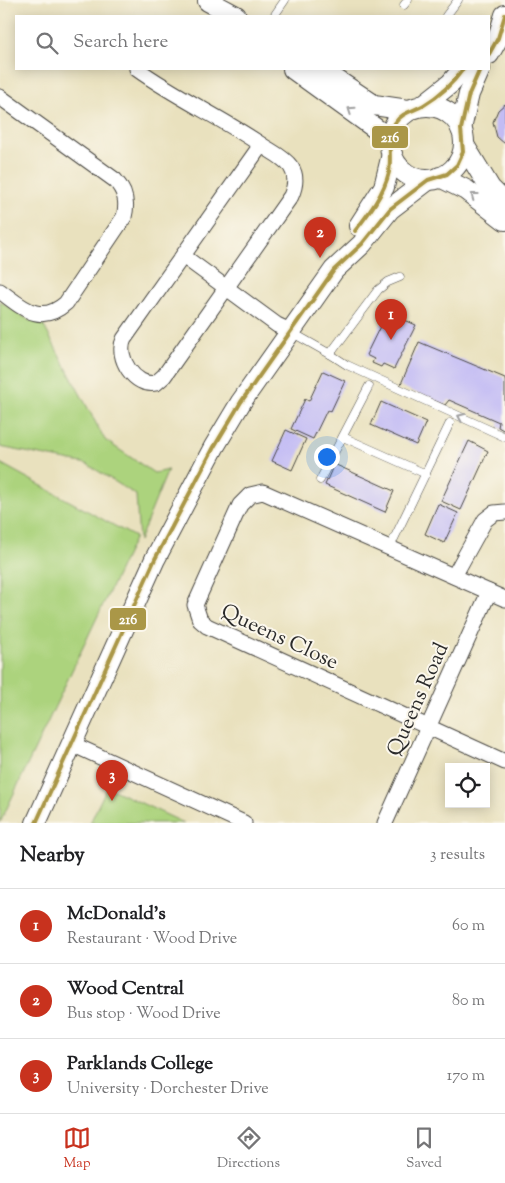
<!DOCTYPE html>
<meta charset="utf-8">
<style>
:root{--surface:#fff;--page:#f6f6f6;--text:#202124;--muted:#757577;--line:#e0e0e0;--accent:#c8321e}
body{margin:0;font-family:"Sorts Mill Goudy",serif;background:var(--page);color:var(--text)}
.controls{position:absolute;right:15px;bottom:15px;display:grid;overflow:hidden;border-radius:0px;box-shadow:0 2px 12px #0003}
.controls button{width:45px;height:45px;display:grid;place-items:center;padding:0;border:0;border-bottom:1px solid var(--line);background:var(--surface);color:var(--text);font:25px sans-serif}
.you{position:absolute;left:326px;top:456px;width:18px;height:18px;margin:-12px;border:4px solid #fff;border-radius:50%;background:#1a73e8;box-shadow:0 0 0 8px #1a73e833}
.badge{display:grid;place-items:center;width:32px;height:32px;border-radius:50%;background:var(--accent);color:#fff;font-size:16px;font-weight:700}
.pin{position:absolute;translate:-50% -41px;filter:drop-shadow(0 1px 2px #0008)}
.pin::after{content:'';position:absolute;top:26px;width:18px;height:15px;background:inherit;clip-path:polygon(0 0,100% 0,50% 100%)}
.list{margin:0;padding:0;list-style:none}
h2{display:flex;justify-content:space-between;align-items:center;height:65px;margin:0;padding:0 20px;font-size:21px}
h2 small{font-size:16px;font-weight:400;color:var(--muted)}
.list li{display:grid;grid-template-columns:32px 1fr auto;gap:15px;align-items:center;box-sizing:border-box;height:75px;padding:0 20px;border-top:1px solid var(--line)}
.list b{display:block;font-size:19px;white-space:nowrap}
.list p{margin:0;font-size:16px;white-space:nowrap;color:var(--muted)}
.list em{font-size:16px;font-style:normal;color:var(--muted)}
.icon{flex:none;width:28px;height:28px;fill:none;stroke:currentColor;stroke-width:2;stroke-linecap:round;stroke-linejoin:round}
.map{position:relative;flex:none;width:505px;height:823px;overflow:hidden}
.search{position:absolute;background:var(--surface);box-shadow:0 2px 12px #0003;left:15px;right:15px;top:15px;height:55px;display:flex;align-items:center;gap:12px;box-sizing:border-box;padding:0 18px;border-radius:0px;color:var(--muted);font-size:19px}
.sheet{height:290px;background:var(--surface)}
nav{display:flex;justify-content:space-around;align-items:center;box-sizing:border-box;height:70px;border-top:1px solid var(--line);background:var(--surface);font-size:14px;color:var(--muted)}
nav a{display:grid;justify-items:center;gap:2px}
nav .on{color:var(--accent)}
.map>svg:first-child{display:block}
</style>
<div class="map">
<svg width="505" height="823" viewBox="0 0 505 823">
<rect width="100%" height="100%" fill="#fbf7ec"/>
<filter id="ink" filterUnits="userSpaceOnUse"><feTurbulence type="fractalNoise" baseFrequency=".02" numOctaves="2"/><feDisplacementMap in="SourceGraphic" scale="10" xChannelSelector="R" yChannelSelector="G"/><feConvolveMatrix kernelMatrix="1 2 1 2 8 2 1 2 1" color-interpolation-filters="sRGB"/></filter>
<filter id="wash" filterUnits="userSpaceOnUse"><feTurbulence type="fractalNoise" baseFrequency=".0096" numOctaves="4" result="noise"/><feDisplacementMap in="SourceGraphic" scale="20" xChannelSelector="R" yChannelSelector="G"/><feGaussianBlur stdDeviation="1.12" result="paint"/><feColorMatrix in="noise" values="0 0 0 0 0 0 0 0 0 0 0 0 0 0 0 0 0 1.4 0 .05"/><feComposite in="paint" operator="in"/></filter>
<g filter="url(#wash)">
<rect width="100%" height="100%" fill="#e9e1be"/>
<g fill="#acd37d" stroke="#6c7f54">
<polygon points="0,301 30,321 39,317 105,440 154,473 168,470 139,541 136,495 87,464 0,447"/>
<polygon points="0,463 135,537 0,823"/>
<polygon points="107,787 184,823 90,823"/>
</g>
<g id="blocks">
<g fill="#c3bcf4">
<polygon points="505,104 505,144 497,137 493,122 498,110"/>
<polygon points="387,312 416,325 394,369 383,364 381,367 372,363 374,359 366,355"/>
<polygon points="419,342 505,378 505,431 498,427 499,422 449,400 445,405 400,386"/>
<polygon points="323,371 345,381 331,411 327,410 313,439 291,429 305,399 309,401"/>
<polygon points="381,402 426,422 416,445 371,425"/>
<polygon points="286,430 306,439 292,470 272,461"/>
<polygon points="469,441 488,451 461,510 441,501"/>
<polygon points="334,464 394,491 385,512 325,485"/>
<polygon points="438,504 458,513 444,543 425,534"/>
</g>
</g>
</g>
<g filter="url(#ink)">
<use href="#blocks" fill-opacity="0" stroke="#484641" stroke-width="1"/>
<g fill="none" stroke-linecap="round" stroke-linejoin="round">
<g stroke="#484641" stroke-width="9">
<g id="service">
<polyline points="404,5 408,0"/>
<polyline points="274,16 285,0"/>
<polyline points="446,16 458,0"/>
<polyline points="291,332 330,354 378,290 388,282 400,277"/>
<polyline points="330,354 347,365 505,437"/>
<polyline points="343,437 426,474"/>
<polyline points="320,480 369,386"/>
<polyline points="390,547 450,423"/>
</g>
</g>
<g stroke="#484641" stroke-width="17">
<g id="minor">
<path d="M137 69C176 97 220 117 260 144 270 151 284 157 291 167 297 176 295 187 291 196L164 376 156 383C135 388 115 357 124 339L261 145"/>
<path d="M0 97 115 180C125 191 128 202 124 217L66 303C40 326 22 307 0 291"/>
<polyline points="183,256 277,325 290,331"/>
<polyline points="454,576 485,520 494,513 505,512"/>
<polyline points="505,599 263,492 250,495 240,505 195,605 200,620 207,626 505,762"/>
<polyline points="72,744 244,823"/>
<polyline points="385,823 489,592"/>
</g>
</g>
<g stroke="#484641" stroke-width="22">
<g id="tertiary">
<polyline points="208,1 236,16"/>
<polyline points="489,54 498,38 505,15"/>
<polyline points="293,69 390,139"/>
<polyline points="320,69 374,105 408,110"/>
<circle cx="427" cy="143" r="37"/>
<polyline points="422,106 451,83 463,69"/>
<polyline points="461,129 469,94 480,69"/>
<polyline points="464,145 490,188 505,203"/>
<polyline points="440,177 466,190 505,220"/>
<polyline points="359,226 384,187 392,154"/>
<polyline points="36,823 155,559 214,447 241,402 334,270 362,244 390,209 428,180"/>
</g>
</g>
<use href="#service" stroke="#fff" stroke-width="8"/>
<use href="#minor" stroke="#fff" stroke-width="15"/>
<use href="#tertiary" stroke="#fff" stroke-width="20"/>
<g stroke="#fbf7ec" stroke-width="8">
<g id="bus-1">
<polyline points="489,54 498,38 505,15"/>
<path d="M355 231C369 213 384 194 389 172 392 156 386 138 395 123 402 112 414 111 424 105 439 96 453 83 463 69"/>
<polyline points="36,823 155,559 214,447 241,402 334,270 362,244 390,209 428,180 447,174 457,165 463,152 461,129 469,94 480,69"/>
</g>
</g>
<use href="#bus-1" stroke="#aa9747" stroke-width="4"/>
</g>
<defs><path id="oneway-chevron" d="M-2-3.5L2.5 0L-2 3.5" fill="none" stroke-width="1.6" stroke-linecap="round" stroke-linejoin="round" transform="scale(1.25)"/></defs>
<g stroke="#a0a0a0">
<use href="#oneway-chevron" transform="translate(351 110) rotate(-146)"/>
<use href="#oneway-chevron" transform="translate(474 196) rotate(-143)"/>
<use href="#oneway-chevron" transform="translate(461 417) rotate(-156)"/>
</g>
</g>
<g text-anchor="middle" stroke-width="4" stroke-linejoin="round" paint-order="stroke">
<g font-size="21" fill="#2b2b2b" stroke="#fbf7ec">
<text transform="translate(280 636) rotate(25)" y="7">Queens Close</text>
<text transform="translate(417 699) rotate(-66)" y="7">Queens Road</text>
</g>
</g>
<g stroke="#fbf7ec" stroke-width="2">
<rect x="371" y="125" width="38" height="24" rx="5" fill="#aa9747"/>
<rect x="109" y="607" width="38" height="24" rx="5" fill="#aa9747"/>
</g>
<g font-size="14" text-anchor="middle" font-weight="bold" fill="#fff">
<text x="390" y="142">216</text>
<text x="128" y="624">216</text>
</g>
</svg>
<div class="controls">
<button><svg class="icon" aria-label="locate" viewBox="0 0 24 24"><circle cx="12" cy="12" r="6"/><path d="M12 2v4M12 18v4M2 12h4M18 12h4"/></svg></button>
</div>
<div class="you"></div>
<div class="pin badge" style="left:391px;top:340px">1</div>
<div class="pin badge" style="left:320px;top:258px">2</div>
<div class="pin badge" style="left:112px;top:801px">3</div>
<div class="search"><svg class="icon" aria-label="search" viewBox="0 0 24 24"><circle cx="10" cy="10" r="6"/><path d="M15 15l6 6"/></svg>Search here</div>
</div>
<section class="sheet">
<h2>Nearby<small>3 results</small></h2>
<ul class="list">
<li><span class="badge">1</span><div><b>McDonald's</b><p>Restaurant · Wood Drive</p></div><em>60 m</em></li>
<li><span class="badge">2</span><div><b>Wood Central</b><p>Bus stop · Wood Drive</p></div><em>80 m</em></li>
<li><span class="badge">3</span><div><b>Parklands College</b><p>University · Dorchester Drive</p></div><em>170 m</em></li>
</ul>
</section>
<nav>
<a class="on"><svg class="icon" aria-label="map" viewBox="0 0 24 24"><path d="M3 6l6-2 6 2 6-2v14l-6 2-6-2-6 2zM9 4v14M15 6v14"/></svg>Map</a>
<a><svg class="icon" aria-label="directions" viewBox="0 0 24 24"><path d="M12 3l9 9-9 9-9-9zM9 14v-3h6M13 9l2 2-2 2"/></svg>Directions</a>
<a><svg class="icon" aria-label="saved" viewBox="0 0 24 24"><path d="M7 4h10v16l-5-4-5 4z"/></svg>Saved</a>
</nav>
